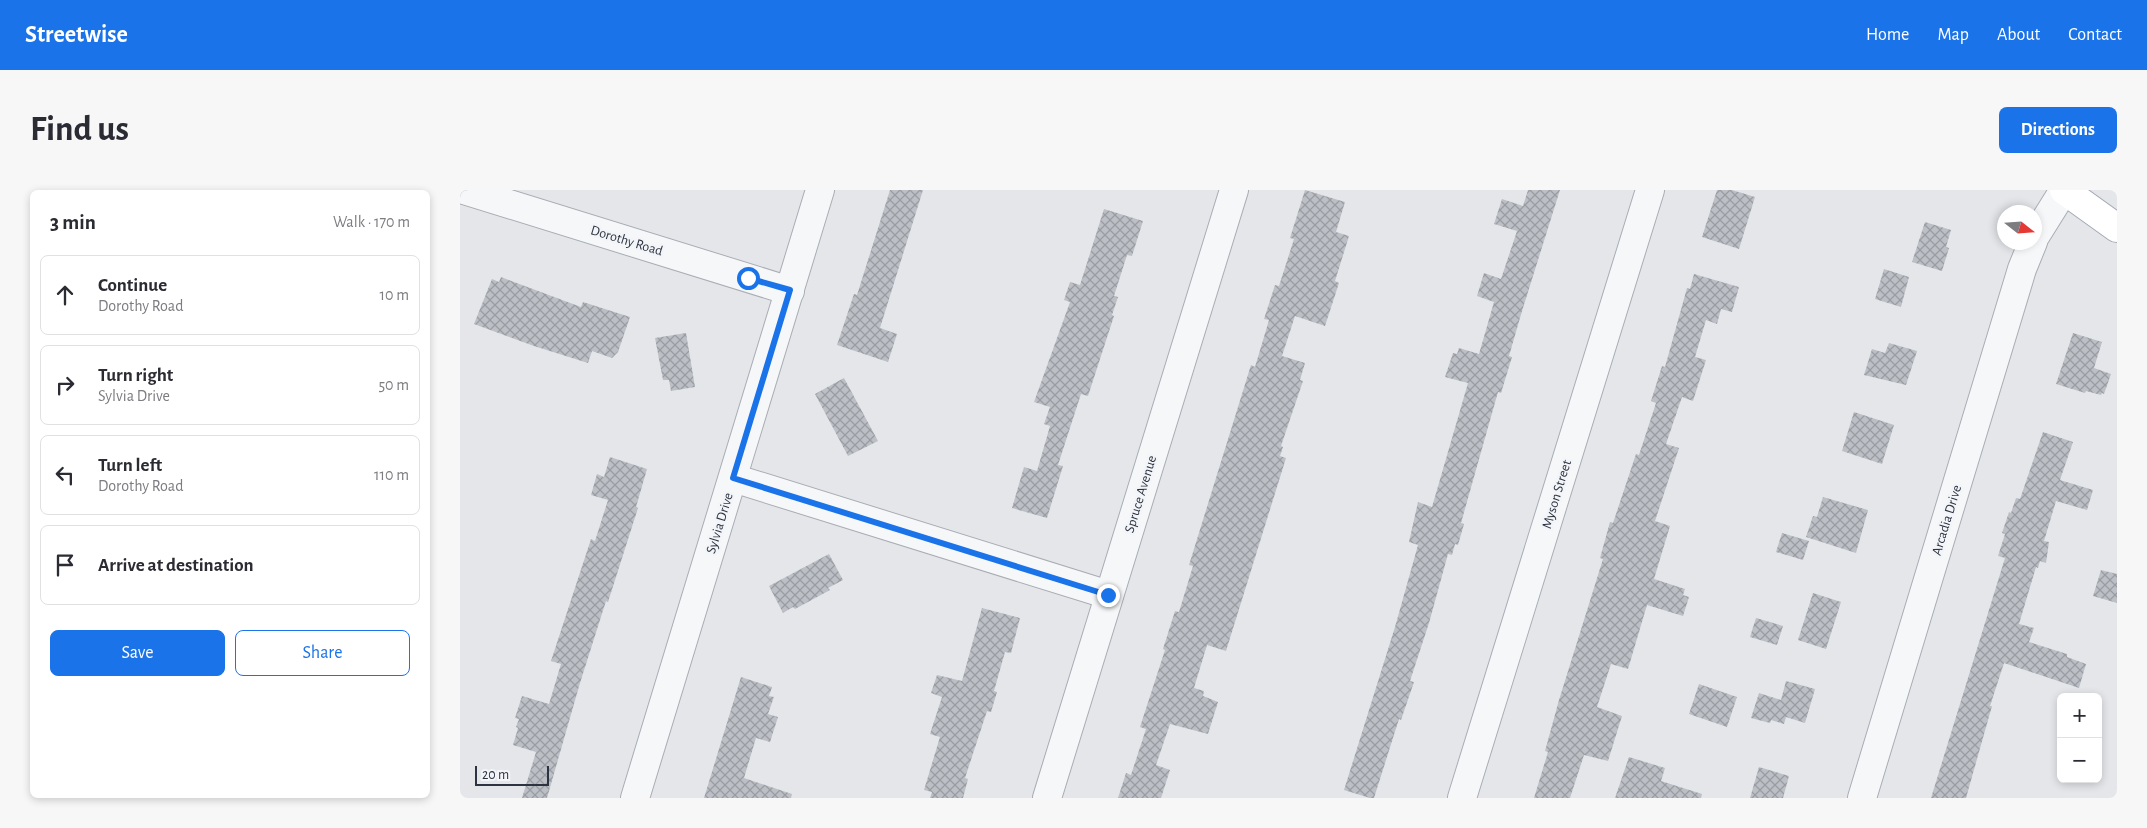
<!DOCTYPE html>
<meta charset="utf-8">
<style>
:root{--surface:#fff;--page:#f7f7f7;--text:#2b2b33;--muted:#7c7c81;--line:#e1e1e2;--accent:#1a73e8}
body{margin:0;font-family:"Alegreya Sans",sans-serif;background:var(--page);color:var(--text)}
.controls{position:absolute;right:15px;bottom:15px;display:grid;overflow:hidden;border-radius:8px;box-shadow:0 2px 8px #0003}
.controls button{width:45px;height:45px;display:grid;place-items:center;padding:0;border:0;border-bottom:1px solid var(--line);background:var(--surface);color:var(--text);font:25px sans-serif}
.compass{position:absolute;left:1537px;top:15px;width:45px;height:45px;border-radius:50%;background:var(--surface);box-shadow:0 2px 8px #0003;rotate:107deg}
.scale{position:absolute;left:15px;bottom:12px;width:74px;box-sizing:border-box;padding-left:5px;border:2px solid #2d3441;border-top:0;font-size:14px;line-height:18px;white-space:nowrap;color:#2d3441;-webkit-text-stroke:4px #f3f5f8;paint-order:stroke}
.stop{position:absolute;width:15px;height:15px;margin:-11px;border:4px solid #1a73e8;border-radius:50%;background:#fff}
.stop.end{background:#1a73e8;border-color:#fff;box-shadow:0 1px 5px #0008}
.list{margin:0;padding:0;list-style:none}
h2{display:flex;justify-content:space-between;align-items:center;height:65px;margin:0;padding:0 20px;font-size:21px}
h2 small{font-size:16px;font-weight:400;color:var(--muted)}
.list li{display:grid;grid-template-columns:32px 1fr auto;gap:15px;align-items:center;box-sizing:border-box;height:80px;margin:0 10px 10px;padding:0 10px;border:1px solid var(--line);border-radius:8px}
.list b{display:block;font-size:19px;white-space:nowrap}
.list p{margin:0;font-size:16px;white-space:nowrap;color:var(--muted)}
.list em{font-size:16px;font-style:normal;color:var(--muted)}
.actions{display:flex;gap:10px;padding:15px 20px}
.actions a{flex:1;padding:11px 0;border:1px solid var(--accent);border-radius:8px;text-align:center;font-size:18px;color:var(--accent)}
.actions .main{background:var(--accent);color:#fff}
.icon{flex:none;width:28px;height:28px;fill:none;stroke:currentColor;stroke-width:2;stroke-linecap:round;stroke-linejoin:round}
.map{position:relative;flex:none;width:1657px;height:608px;overflow:hidden;border-radius:8px}
header{display:flex;align-items:center;gap:30px;box-sizing:border-box;height:70px;padding:0 25px;background:var(--accent);color:#fff}
header strong{font-size:24px}
nav{display:flex;gap:28px;margin-inline-start:auto;font-size:18px}
.intro{display:flex;align-items:center;justify-content:space-between;box-sizing:border-box;height:120px;padding:0 30px}
h1{margin:0;font-size:35px}
.button{padding:12px 22px;border-radius:8px;background:var(--accent);color:#fff;font-size:18px;font-weight:700}
main{display:flex;gap:30px;padding:0 30px}
aside{flex:1;background:var(--surface);border-radius:8px;box-shadow:0 2px 8px #0003}
.map>svg:first-child{display:block}
</style>
<header>
<strong>Streetwise</strong>
<nav><a>Home</a><a>Map</a><a>About</a><a>Contact</a></nav>
</header>
<div class="intro"><h1>Find us</h1><a class="button">Directions</a></div>
<main>
<aside>
<h2>3 min<small>Walk · 170 m</small></h2>
<ul class="list">
<li><svg class="icon" aria-label="ahead" viewBox="0 0 24 24"><path d="M12 20V5M6 11l6-6 6 6"/></svg><div><b>Continue</b><p>Dorothy Road</p></div><em>10 m</em></li>
<li><svg class="icon" aria-label="right" viewBox="0 0 24 24"><path d="M7 20v-9h11M14 6l5 5-5 5"/></svg><div><b>Turn right</b><p>Sylvia Drive</p></div><em>50 m</em></li>
<li><svg class="icon" aria-label="left" viewBox="0 0 24 24"><path d="M17 20v-9H6M10 6l-5 5 5 5"/></svg><div><b>Turn left</b><p>Dorothy Road</p></div><em>110 m</em></li>
<li><svg class="icon" aria-label="arrive" viewBox="0 0 24 24"><path d="M6 21V4h12l-3 4 3 4H6"/></svg><div><b>Arrive at destination</b></div></li>
</ul>
<div class="actions"><a class="main">Save</a><a>Share</a></div>
</aside>
<div class="map">
<svg width="1657" height="608" viewBox="0 0 1657 608">
<defs>
<pattern id="building-cross-hatch" width="8" height="8" patternUnits="userSpaceOnUse" patternTransform="scale(1.25)"><rect width="8" height="8" fill="#bcc0c6"/><path d="M0 0l8 8M0 8l8-8" fill="none" stroke="#999da2"/></pattern>
</defs>
<rect width="100%" height="100%" fill="#e4e6ea"/>
<g fill="url(#building-cross-hatch)">
<polygon points="430,0 463,0 420,138 437,144 428,172 377,155 394,104 397,105"/>
<polygon points="845,0 885,12 876,42 889,46 875,91 879,93 865,136 835,126 822,166 845,173 840,190 843,191 821,256 823,257 820,266 826,268 766,461 747,455 734,498 744,501 743,506 758,512 748,544 710,534 696,575 710,580 701,608 658,608 666,583 671,585 686,539 680,537 705,460 703,459 715,421 719,422 733,376 729,375 791,175 795,177 809,130 804,129 815,95 819,96 834,49 830,48"/>
<polygon points="1068,0 1100,0 1062,121 1049,166 1052,167 1041,203 1038,202 1001,333 1004,334 998,355 995,354 992,365 988,364 969,433 950,491 954,492 941,530 939,529 914,608 910,608 884,600 935,437 958,355 949,352 958,312 972,317 1008,193 985,187 993,163 997,164 999,158 1019,164 1034,112 1017,106 1024,83 1041,89 1057,41 1034,34 1042,9 1063,16"/>
<polygon points="1257,0 1272,0 1295,7 1279,59 1242,47"/>
<polygon points="644,19 683,31 672,66 667,65 654,106 658,107 652,125 654,126 628,206 621,204 598,275 603,276 587,328 552,318 564,277 577,281 590,236 584,234 590,217 574,212 610,112 604,110 610,92 620,95"/>
<polygon points="1465,32 1491,40 1486,57 1489,58 1482,81 1452,72"/>
<polygon points="1424,79 1449,87 1441,117 1415,109"/>
<polygon points="1234,84 1279,97 1272,122 1261,119 1257,134 1246,130 1235,167 1246,170 1233,211 1222,207 1206,254 1219,258 1195,331 1210,336 1194,389 1225,399 1223,405 1229,407 1223,426 1187,415 1168,479 1151,474 1137,517 1162,526 1148,571 1124,565 1110,608 1074,608 1088,562 1085,561 1099,510 1143,369 1140,368 1150,332 1153,333 1176,264 1179,265 1196,213 1191,211 1202,176 1205,177 1227,98 1230,99"/>
<polygon points="41,87 121,117 123,112 170,127 158,162 152,168 132,161 128,173 74,156 14,134 32,89 39,92"/>
<polygon points="226,143 235,197 211,201 209,190 203,190 195,148"/>
<polygon points="1613,143 1642,152 1634,178 1651,184 1644,204 1642,203 1641,205 1626,201 1625,203 1596,194"/>
<polygon points="1429,153 1457,161 1446,195 1404,185 1412,159 1425,163"/>
<polygon points="384,188 418,251 388,266 355,204"/>
<polygon points="1394,222 1434,235 1422,274 1382,261"/>
<polygon points="1583,242 1613,252 1600,290 1633,300 1627,320 1596,311 1584,351 1589,352 1586,373 1580,371 1578,378 1576,377 1559,434 1574,438 1569,452 1607,464 1607,467 1626,474 1619,498 1544,473 1530,516 1532,516 1506,608 1471,608 1545,368 1538,366 1545,344 1542,343 1549,322 1551,323 1556,308 1560,309"/>
<polygon points="150,267 187,279 176,317 178,318 148,412 146,411 120,493 87,608 62,608 76,562 53,555 58,538 56,537 59,529 55,528 62,506 89,514 101,474 91,471 131,349 135,351 148,310 131,305 137,284 144,287"/>
<polygon points="1363,307 1408,320 1396,363 1346,347 1353,326 1357,327"/>
<polygon points="1322,343 1349,351 1343,370 1316,362"/>
<polygon points="369,364 383,390 368,398 370,400 335,419 333,417 323,423 309,396"/>
<polygon points="1641,380 1657,384 1657,413 1633,406"/>
<polygon points="1353,403 1381,412 1366,459 1338,450"/>
<polygon points="522,418 560,428 551,463 545,462 534,501 537,502 531,522 527,521 505,588 508,589 503,608 470,608 472,602 464,600 480,547 470,544 482,507 471,503 477,485 502,491"/>
<polygon points="1296,428 1323,436 1317,455 1290,447"/>
<polygon points="281,487 312,497 309,506 314,507 308,524 318,527 310,552 296,548 284,588 332,604 331,608 244,608"/>
<polygon points="1326,491 1355,499 1345,533 1326,527 1324,534 1311,530 1310,533 1291,528 1299,503 1321,510"/>
<polygon points="1239,494 1277,507 1267,537 1229,524"/>
<polygon points="1169,567 1205,578 1201,591 1242,604 1241,608 1155,608"/>
<polygon points="1299,577 1329,586 1323,608 1290,608"/>
</g>
<g fill="none" stroke-linecap="round" stroke-linejoin="round">
<g stroke="#a9adb4" stroke-width="30">
<g id="minor">
<polyline points="4,0 330,101"/>
<polyline points="1574,48 1604,0"/>
<polyline points="273,288 649,405"/>
<polyline points="175,608 360,0"/>
<polyline points="587,608 774,0"/>
<polyline points="1002,608 1190,0"/>
<polyline points="1402,608 1562,79 1573,52"/>
</g>
</g>
<g stroke="#a4abb5" stroke-width="30">
<polyline id="major" points="1604,0 1657,38"/>
</g>
<use href="#minor" stroke="#f6f7f9" stroke-width="28"/>
<use href="#major" stroke="#fff" stroke-width="28"/>
</g>
<g fill="none" stroke-linecap="round" stroke-linejoin="round">
<polyline stroke="#1a73e8" stroke-width="6" points="288,88 330,100 273,288 648,405"/>
</g>
<g text-anchor="middle" stroke-width="5" stroke-linejoin="round" paint-order="stroke">
<g font-size="14" fill="#2d3441" stroke="#f3f5f8">
<text transform="translate(167 50) rotate(17)" y="5">Dorothy Road</text>
<text transform="translate(680 304) rotate(-73)" y="5">Spruce Avenue</text>
<text transform="translate(1096 304) rotate(-73)" y="5">Myson Street</text>
<text transform="translate(1486 330) rotate(-73)" y="5">Arcadia Drive</text>
<text transform="translate(259 333) rotate(-73)" y="5">Sylvia Drive</text>
</g>
</g>
</svg>
<div class="controls">
<button>+</button>
<button>−</button>
</div>
<svg class="compass" viewBox="-18 -18 36 36"><path d="M0-13l5 13h-10z" fill="#e53935"/><path d="M0 13l5-13h-10z" fill="#7c7c81"/></svg>
<div class="scale">20 m</div>
<div class="stop" style="left:288px;top:88px"></div>
<div class="stop end" style="left:648px;top:405px"></div>
</div>
</main>
